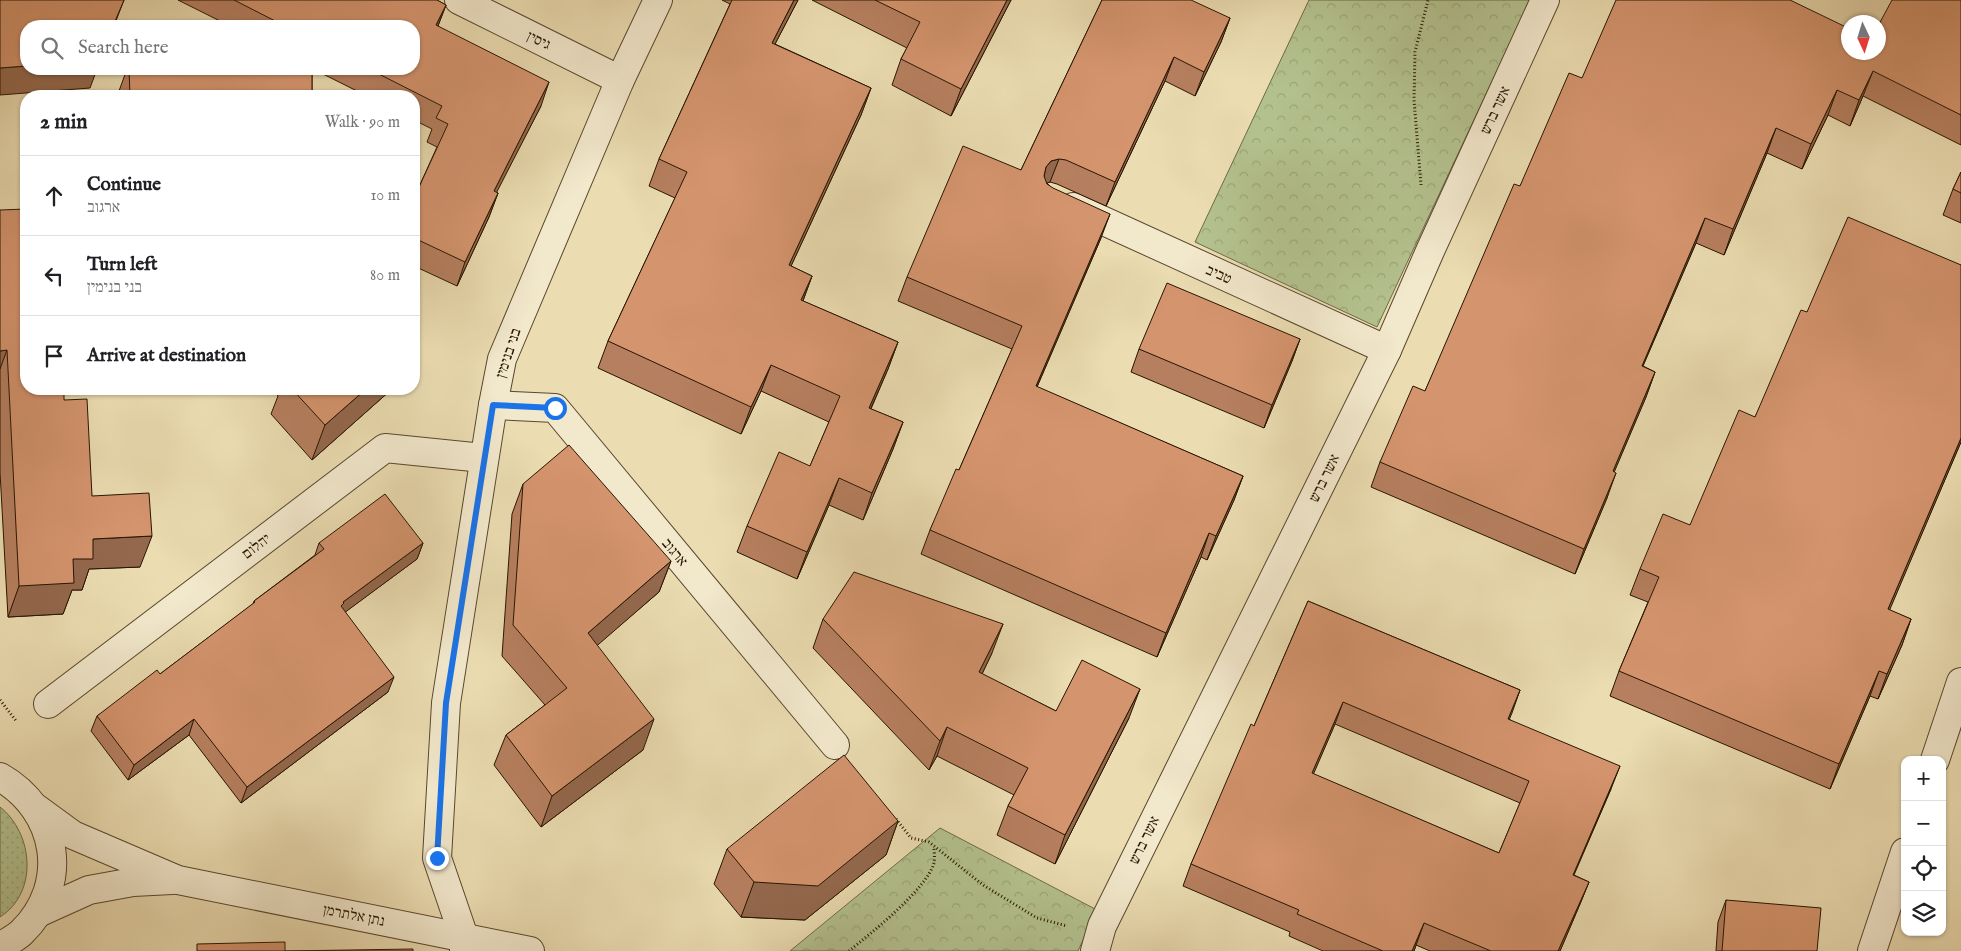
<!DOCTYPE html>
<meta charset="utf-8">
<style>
:root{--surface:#fff;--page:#f6f6f6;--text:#202124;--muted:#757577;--line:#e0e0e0}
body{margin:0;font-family:"IM FELL English","Frank Ruhl Libre",serif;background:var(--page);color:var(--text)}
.controls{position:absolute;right:15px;bottom:15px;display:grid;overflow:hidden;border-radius:10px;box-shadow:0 1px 4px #0004}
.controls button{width:45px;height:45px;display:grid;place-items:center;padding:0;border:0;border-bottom:1px solid var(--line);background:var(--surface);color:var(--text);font:25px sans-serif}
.compass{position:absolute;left:1841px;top:15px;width:45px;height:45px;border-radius:50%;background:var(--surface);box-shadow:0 1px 4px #0004;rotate:176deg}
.stop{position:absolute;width:15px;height:15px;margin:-11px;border:4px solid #1a73e8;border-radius:50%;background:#fff}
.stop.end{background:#1a73e8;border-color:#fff;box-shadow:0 1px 5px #0008}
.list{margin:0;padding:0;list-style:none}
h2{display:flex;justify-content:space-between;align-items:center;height:65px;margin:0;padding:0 20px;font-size:21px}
h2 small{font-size:16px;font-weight:400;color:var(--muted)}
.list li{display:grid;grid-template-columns:32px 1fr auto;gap:15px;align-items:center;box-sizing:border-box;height:80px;padding:0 20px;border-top:1px solid var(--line)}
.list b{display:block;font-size:19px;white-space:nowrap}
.list p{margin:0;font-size:16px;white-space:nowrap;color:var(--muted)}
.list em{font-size:16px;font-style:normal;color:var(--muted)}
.icon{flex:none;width:28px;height:28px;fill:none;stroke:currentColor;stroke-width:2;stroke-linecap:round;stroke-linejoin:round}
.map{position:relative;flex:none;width:1961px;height:951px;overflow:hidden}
.search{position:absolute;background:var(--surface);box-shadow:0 1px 4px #0004;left:20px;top:20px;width:400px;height:55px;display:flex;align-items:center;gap:12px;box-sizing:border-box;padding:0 18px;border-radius:20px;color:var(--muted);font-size:19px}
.panel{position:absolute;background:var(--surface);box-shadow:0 1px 4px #0004;left:20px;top:90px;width:400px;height:305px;border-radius:20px}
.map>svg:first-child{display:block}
</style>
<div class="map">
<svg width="1961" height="951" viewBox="0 0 1961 951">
<defs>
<pattern id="park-crowns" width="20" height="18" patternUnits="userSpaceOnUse" patternTransform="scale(1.25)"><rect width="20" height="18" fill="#b3c18e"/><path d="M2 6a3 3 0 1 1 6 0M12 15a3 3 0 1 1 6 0" fill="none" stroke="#9aa579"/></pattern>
<pattern id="garden-dots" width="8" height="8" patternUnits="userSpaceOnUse" patternTransform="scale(1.25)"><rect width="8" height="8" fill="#b3c18e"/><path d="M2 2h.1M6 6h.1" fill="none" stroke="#9aa579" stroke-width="1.8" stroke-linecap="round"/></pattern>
</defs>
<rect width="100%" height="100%" fill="#ebdcb1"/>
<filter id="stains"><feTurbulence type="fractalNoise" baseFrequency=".004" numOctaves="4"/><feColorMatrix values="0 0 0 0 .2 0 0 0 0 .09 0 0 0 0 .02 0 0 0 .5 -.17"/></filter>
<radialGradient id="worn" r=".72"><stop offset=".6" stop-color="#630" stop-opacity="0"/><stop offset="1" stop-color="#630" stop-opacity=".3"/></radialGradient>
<g fill="url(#park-crowns)" stroke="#6d6b48">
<polygon points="1309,0 1530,0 1377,327 1195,242"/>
<polygon points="940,828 1097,910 1078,951 790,951"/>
</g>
<path fill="url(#garden-dots)" stroke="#6d6b48" d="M0 807C33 833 39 892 0 917Z"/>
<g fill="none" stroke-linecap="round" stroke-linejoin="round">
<g stroke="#58472d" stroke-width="30">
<g id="minor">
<polyline points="459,0 620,80"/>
<polyline points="1073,207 1387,350"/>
<polyline points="493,405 555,408 835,745"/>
<polyline points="48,704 385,448 483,458"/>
<polyline points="1935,760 1961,682"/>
<path d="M0 777C58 810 71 884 22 932 16 938 7 942 0 947"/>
<polyline points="36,808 73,835 178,880 530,951"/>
<polyline points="38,913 89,890 133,882 172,880"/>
<polyline points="464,951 464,937 437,858 446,703 493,405 502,359 620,80 658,0"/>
<polyline points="1095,951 1102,926 1387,350 1430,251 1545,0"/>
<polyline points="1872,951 1905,852"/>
</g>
</g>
<g stroke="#271501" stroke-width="3" stroke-dasharray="1 2.5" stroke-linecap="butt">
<polyline points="1421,185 1414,100 1415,52 1428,0"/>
<polyline points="0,700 17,722"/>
<polyline points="896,819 911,838 929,842 983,885 1037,918 1067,926"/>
<path d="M849 951C871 933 926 890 934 863 935 858 934 852 934 847"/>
</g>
<use href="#minor" stroke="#f2e8cc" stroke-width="28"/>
</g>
<g fill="#b67f5f" stroke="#271501" fill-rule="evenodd">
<polygon points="178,0 437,0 446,5 438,26 541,106 496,192 498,193 489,217 457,286 414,266 414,198 437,147 427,142 432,129 414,120 414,96 367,96 313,69 414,69 414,26 230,26"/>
<polygon points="722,0 798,0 775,44 871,88 861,115 791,266 812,276 803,301 898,342 888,369 871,409 903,422 893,449 863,520 829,505 797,579 737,552 747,526 810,466 829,422 761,391 741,434 598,368 608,341 675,198 649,186 659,159 730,4"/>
<polygon points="812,0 1011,0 951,116 892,85 901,59 907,48"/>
<polygon points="1102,0 1230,18 1221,42 1195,96 1165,81 1106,206 1057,184 1050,182 1047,183 1101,238 1037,387 1243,476 1234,500 1207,560 1201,557 1157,657 921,554 930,530 959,470 1012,349 898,301 907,277 1021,170"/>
<polygon points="1961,0 1961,145 1863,96 1850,126 1828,115 1802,169 1767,153 1724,255 1696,243 1643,366 1655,372 1646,397 1614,472 1607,498 1575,574 1371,487 1380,462 1425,391 1520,186 1582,78 1848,52"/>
<polygon points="127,69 312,69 312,96 119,96 119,91"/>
<polygon points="1961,172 1961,223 1943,215 1953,189"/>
<polygon points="0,210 64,400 92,496 140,567 89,569 82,590 72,590 63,614 8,617 0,472"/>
<polygon points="1961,265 1961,442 1889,610 1911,619 1902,645 1878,699 1870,696 1830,789 1610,696 1619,671 1648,602 1630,595 1640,569 1690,525 1755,417 1807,312"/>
<polygon points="1300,339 1292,361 1264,428 1131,372 1139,349"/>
<polygon points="272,389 392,389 312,460 271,414 278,396"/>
<polygon points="523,484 671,561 659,592 597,645 643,750 541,827 494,765 506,735 545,705 502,656 512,514"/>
<polygon points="319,543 423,543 417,559 345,612 388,692 241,803 189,735 128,780 91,731 97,716 160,674 253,604 254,601 315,555"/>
<path d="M1308 601 1520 690 1509 719 1611 789 1574 875 1589 882 1580 904 1560 951H1430L1416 945 1414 951H1323L1289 936 1290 932 1183 886 1191 864 1254 726ZM1335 724 1520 803 1499 853 1313 774Z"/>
<polygon points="823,619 992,653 982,674 1056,711 1129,718 1055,864 997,835 1008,806 1014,795 937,756 929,770 813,648"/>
<polygon points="898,821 886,855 805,920 741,917 714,884 727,849"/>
<polygon points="1726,900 1817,951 1716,951 1718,922"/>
</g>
<g fill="#94684d" stroke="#271501">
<polygon points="124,0 114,26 113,26"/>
<polygon points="794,0 798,0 762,69 772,43"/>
<polygon points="1007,0 1011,0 951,116 961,89"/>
<polygon points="446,5 437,28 436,25"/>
<polygon points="1230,18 1221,42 1195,96 1204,72"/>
<polygon points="1174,57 1165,81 1106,206 1115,182"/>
<polygon points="26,66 26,69 97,69 90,88 0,95 0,68"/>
<polygon points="1873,71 1863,96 1850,126 1859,100"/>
<polygon points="549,82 541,106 485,215 494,191"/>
<polygon points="871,88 861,115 779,292 789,265"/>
<polygon points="1837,90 1828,115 1802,169 1811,144"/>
<polygon points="1776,128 1767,153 1724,255 1733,229"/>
<polygon points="1059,159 1050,182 1042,185 1046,167 1051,161"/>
<polygon points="498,193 489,217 457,286 465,262"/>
<polygon points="1110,214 1101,238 1027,410 1036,386"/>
<polygon points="1705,218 1696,243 1632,391 1642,366"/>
<polygon points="812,276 802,303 801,300"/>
<polygon points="1300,339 1292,361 1264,428 1272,405"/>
<polygon points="418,342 414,354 414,346"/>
<polygon points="898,342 888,369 859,435 869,408"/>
<polygon points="7,350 0,369 0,351"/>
<polygon points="771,365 761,391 741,434 751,407"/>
<polygon points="1655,372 1646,397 1604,496 1613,471"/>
<polygon points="366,389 392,389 312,460 325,425"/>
<polygon points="903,422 893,449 863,520 872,493"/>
<polygon points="1961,438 1961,442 1879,635 1888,609"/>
<polygon points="1616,473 1607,498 1575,574 1584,549"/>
<polygon points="1243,476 1234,500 1207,560 1216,536"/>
<polygon points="839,478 829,505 797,579 807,552"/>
<polygon points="1209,533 1201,557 1157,657 1166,633"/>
<polygon points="152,536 140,567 89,569 82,590 72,590 63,614 8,617 19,586 73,559 93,539"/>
<polygon points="423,543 417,559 340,616 341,606 343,602"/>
<polygon points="671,561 659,592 577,663 588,633"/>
<polygon points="1911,619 1902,645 1878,699 1887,674"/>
<polygon points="1003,624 992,653 969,701 979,672"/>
<polygon points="1879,671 1870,696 1830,789 1839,764"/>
<polygon points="394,677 388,692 241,803 247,787"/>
<polygon points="1140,689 1129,718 1055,864 1065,835"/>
<polygon points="1520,690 1512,713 1500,741 1508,719"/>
<polygon points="1343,702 1335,724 1304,796 1312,773"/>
<polygon points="194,719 189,735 128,780 134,765"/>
<polygon points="654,719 643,750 541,827 552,796"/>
<polygon points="947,727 937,756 929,770 940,741"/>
<polygon points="1620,766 1611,789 1564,897 1573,875"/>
<polygon points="898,821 886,855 805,920 741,917 754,882"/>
<polygon points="1589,882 1580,904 1560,951 1558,951"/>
<polygon points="1424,923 1414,951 1412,951"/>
</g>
<g fill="#d4946e" stroke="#271501" fill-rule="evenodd">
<polygon points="0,0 124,0 113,26 26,26 26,66 0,68"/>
<polygon points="234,0 437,0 446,5 436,25 549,82 494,191 498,193 465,262 414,238 414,198 448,124 436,118 442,106 369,69 414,69 414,26 285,26"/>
<polygon points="732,0 794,0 772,43 871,88 789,265 812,276 801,300 898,342 869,408 903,422 872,493 839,478 807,552 747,526 779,452 810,466 840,396 771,365 751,407 608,341 687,172 659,159"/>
<polygon points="875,0 1007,0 961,89 901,59 920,22"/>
<polygon points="1102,0 1191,0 1230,18 1204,72 1174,57 1115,182 1066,160 1059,159 1051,161 1046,167 1044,176 1047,184 1053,188 1110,214 1036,386 1243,476 1216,536 1209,533 1166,633 930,530 956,469 959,470 1022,326 907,277 963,146 1021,170"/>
<polygon points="1616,0 1790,0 1848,28 1848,52 1878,52 1878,26 1892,0 1961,0 1961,115 1873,71 1859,100 1837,90 1811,144 1776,128 1733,229 1705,218 1642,366 1655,372 1613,471 1616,473 1584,549 1380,462 1413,386 1425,391 1514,184 1520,186 1569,73 1582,78"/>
<polygon points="129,69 312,69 312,96 130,96"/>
<polygon points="1961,172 1961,193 1953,189"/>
<polygon points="26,209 26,389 64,389 64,400 87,399 92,496 149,493 152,536 93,539 93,559 73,559 74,583 19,586 7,350 0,351 0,210"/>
<polygon points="1848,217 1961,265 1961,438 1888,609 1911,619 1887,674 1879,671 1839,764 1619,671 1659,577 1640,569 1663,514 1690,525 1739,410 1755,417 1801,310 1807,312"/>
<polygon points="1167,283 1300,339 1272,405 1139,349"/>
<polygon points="414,338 418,342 414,346"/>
<polygon points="292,389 366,389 325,425"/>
<polygon points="569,445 671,561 588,633 654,719 552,796 506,735 567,688 513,625 523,484"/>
<polygon points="385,494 423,543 343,602 344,603 341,606 394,677 247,787 194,719 134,765 97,716 157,670 160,674 255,602 254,601 324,549 319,543"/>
<polygon points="854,572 1003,624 979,672 1056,711 1082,660 1140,689 1065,835 1008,806 1028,768 947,727 940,741 823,619"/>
<path d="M1308 601 1520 690 1508 719 1620 766 1573 875 1589 882 1558 951H1491L1424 923 1412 951H1383L1297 914 1299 910 1191 864 1251 724 1254 726ZM1343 702 1529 781 1499 853 1312 773Z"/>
<polygon points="844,755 898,821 818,886 754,882 727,849"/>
<polygon points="1726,900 1821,908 1817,951 1722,951"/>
<polygon points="285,942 285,951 413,949 413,951 197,951 197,944"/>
</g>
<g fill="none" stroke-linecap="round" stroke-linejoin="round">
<polyline stroke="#1a73e8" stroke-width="6" points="437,858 446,703 493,405 555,408"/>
</g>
<g text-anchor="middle" stroke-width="4.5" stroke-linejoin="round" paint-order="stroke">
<g font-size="15" fill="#271501" stroke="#f2e8cc">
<text transform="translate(539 40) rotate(26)" y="5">גיסין</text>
<text transform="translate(1495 110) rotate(-65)" y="5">אשר ברש</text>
<text transform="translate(1219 274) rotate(24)" y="5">טביב</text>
<text transform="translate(508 353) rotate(-72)" y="5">בני בנימין</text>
<text transform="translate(1324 478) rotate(-64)" y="5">אשר ברש</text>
<text transform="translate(256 546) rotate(-37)" y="5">יהלום</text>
<text transform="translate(675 552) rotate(50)" y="5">ארגוב</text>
<text transform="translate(1144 840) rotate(-64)" y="5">אשר ברש</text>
<text transform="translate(354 915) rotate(11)" y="5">נתן אלתרמן</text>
</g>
</g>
<rect width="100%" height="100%" filter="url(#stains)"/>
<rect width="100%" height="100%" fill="url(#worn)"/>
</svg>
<div class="controls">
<button>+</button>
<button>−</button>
<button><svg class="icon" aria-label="locate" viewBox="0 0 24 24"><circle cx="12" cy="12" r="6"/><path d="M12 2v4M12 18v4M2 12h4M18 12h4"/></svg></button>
<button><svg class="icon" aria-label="layers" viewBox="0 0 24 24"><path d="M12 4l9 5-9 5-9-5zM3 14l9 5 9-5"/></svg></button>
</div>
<svg class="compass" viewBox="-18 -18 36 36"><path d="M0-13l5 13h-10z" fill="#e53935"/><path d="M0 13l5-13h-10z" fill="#757577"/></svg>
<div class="stop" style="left:555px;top:408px"></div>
<div class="stop end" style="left:437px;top:858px"></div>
<div class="search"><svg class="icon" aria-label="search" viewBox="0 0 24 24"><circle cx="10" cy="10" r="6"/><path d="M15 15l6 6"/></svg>Search here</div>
<section class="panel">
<h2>2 min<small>Walk · 90 m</small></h2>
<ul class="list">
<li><svg class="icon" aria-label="ahead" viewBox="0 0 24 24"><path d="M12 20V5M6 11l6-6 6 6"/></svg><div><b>Continue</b><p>ארגוב</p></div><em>10 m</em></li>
<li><svg class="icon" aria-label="left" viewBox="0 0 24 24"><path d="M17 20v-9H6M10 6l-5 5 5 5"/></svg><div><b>Turn left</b><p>בני בנימין</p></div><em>80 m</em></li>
<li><svg class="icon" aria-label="arrive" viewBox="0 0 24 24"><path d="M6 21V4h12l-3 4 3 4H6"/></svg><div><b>Arrive at destination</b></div></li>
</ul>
</section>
</div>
